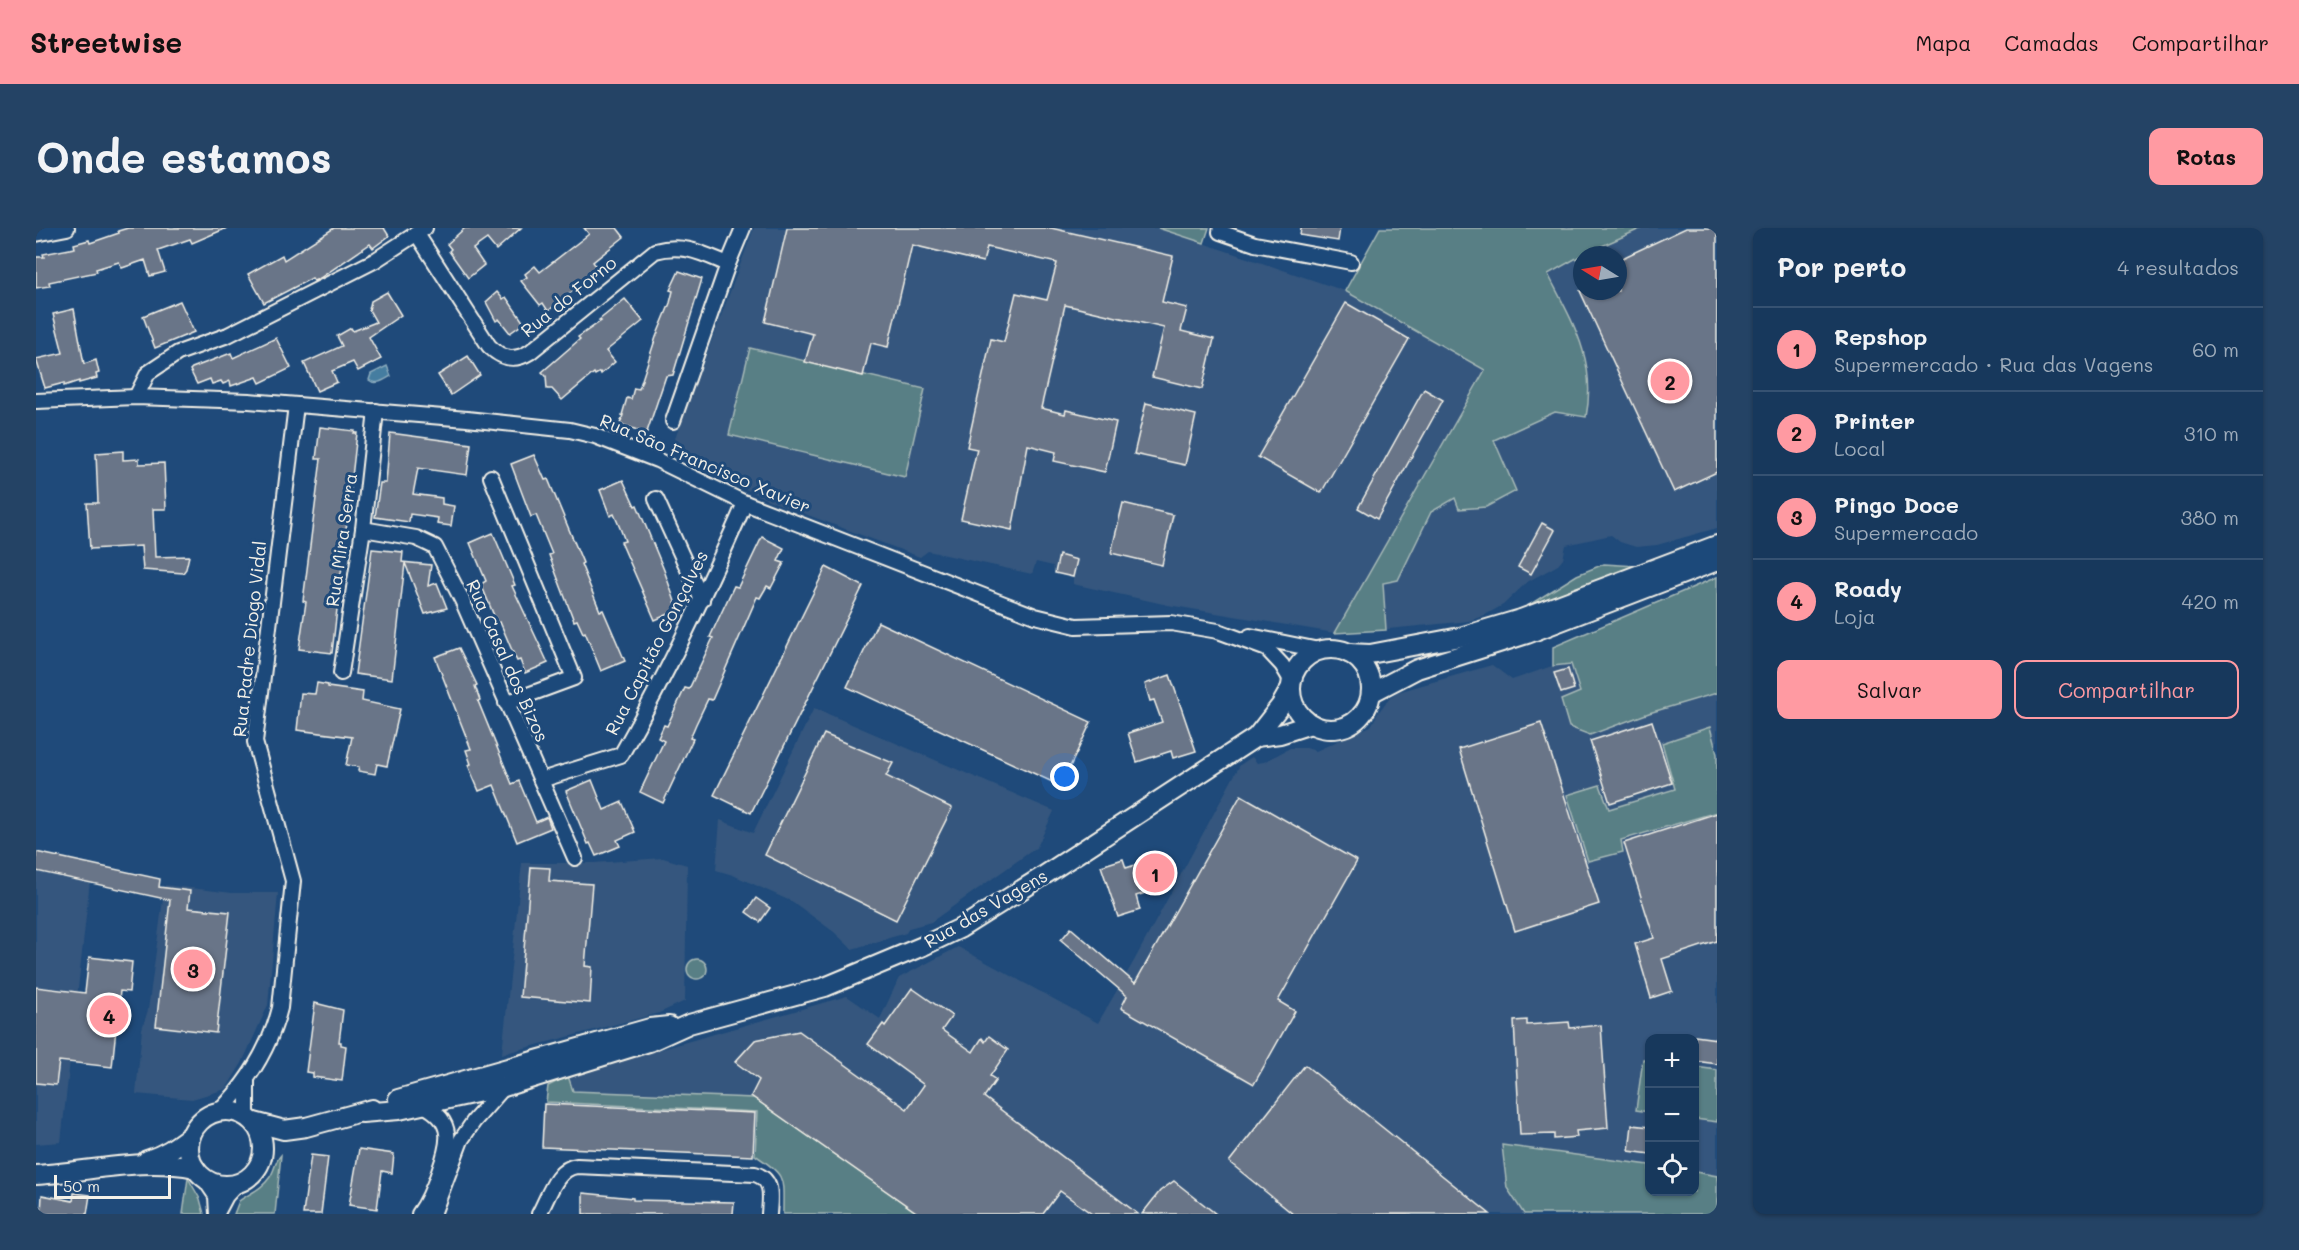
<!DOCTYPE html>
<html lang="pt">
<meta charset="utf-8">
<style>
:root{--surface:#17385c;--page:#244365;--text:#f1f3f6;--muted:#9eacbb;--line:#365272;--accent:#ff9aa2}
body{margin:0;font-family:Mali,sans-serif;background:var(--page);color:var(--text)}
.controls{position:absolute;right:18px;bottom:18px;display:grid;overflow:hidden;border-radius:12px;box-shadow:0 2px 4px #0004}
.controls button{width:54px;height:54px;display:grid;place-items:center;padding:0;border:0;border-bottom:2px solid var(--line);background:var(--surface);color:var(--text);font:30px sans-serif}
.compass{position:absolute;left:1537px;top:18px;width:54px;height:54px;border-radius:50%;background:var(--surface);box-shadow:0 2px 4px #0004;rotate:281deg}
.scale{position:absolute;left:18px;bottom:15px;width:117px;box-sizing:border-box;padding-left:6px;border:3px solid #f4f1e8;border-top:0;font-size:16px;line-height:21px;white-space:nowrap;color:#f4f1e8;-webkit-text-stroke:4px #1f4a7a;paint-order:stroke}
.you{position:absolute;left:1029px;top:549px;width:21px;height:21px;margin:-15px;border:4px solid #fff;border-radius:50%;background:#1a73e8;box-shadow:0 0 0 9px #1a73e833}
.badge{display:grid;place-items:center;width:39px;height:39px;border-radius:50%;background:var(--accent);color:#111;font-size:20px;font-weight:700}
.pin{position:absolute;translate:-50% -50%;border:3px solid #fff;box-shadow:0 2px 6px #0006}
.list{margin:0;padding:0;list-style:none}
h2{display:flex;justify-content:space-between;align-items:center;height:78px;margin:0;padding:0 24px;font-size:26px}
h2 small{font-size:20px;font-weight:400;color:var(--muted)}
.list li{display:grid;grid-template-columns:39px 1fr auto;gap:18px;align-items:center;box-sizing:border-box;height:84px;padding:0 24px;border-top:2px solid var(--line)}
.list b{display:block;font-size:22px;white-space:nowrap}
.list p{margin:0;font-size:20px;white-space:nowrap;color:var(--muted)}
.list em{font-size:20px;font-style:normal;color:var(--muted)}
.actions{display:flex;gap:12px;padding:18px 24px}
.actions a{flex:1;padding:14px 0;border:2px solid var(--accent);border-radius:12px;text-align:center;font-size:21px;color:var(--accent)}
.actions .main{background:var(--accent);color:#111}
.icon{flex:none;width:33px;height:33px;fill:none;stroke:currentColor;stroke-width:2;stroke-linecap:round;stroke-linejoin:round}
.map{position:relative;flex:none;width:1681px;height:986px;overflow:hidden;border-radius:12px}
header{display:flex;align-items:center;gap:36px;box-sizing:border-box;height:84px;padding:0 30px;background:var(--accent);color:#111}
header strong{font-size:28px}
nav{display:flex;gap:33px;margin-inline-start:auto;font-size:21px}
.intro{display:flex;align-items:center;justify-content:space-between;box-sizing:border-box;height:144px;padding:0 36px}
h1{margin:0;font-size:42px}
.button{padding:15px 27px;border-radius:12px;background:var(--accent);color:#111;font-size:21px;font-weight:700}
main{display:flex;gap:36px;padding:0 36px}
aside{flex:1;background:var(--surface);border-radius:12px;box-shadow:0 2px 4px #0004}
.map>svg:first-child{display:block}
</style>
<header>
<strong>Streetwise</strong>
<nav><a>Mapa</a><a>Camadas</a><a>Compartilhar</a></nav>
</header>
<div class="intro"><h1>Onde estamos</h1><a class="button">Rotas</a></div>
<main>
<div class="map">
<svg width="1681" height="986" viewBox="0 0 1681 986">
<rect width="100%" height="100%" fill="#1f4a7a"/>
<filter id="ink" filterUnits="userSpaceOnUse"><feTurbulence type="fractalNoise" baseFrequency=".0167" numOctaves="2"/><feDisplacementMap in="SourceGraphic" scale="12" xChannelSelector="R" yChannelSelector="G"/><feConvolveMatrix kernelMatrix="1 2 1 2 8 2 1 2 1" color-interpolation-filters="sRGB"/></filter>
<g filter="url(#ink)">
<g fill="#35577e" fill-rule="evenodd">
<path d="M718 0H1122L1309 63 1344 0H1681V300L1621 317 1600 319 1584 314 1575 307 1530 317 1527 331 1522 337 1491 354 1467 377 1449 387 1433 393 1322 404 1299 405 1132 377 1037 356V349L1018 344 1017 338 1000 334 996 346 892 323 884 329 732 272 634 224ZM1546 27H1582V63H1546Z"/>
<path d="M1681 349V986H883L718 870 537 863 532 848 811 768 844 791 863 750 922 719 1062 795 1098 733 1204 537 1216 529 1221 535 1228 534 1254 520H1270L1280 523 1335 498 1342 485 1354 469 1362 464 1456 437 1476 452 1516 438 1517 419ZM1614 810H1658V964H1614Z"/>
<polygon points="778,480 1018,583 1001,619 895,694 873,700 870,705 816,721 798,704 757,674 697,647 680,642 684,592 717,605"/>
<polygon points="627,630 651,637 649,773 623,785 466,826 486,635 558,635"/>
<polygon points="0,639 54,652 25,914 0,916"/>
<polygon points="129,657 196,665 242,665 232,777 206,835 190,861 156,871 100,866 106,801 112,782"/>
</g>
<g fill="#587f85" stroke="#a6b8b6" stroke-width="1.5">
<polygon points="1122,0 1173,0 1168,15"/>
<path d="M1344 0H1606L1546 27 1512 46C1537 95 1561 133 1550 189L1519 184 1458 212 1480 263 1450 279 1423 281 1419 270 1395 284 1362 352 1347 355 1350 402 1299 405 1449 142 1309 63Z"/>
<polygon points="714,120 889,161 869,249 693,207"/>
<polygon points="1568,336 1601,338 1494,379 1493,377 1541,347"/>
<polygon points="1681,349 1681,465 1613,485 1554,507 1533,499 1525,472 1544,464 1535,436 1517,438 1517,419"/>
<polygon points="1674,499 1681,526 1681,584 1585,612 1587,624 1552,633 1531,567 1564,557 1573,581 1639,561 1626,515"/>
<circle cx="661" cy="741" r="10"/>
<polygon points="1607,831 1613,832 1613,884 1600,882"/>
<polygon points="1659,839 1681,842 1681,894 1659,891"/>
<path d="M532 848 537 863 718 870 883 986H747C747 950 751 948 719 927L721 884 510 874 512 858Z"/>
<polygon points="1466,917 1613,937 1614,964 1658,964 1659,944 1681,948 1681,986 1488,986 1471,960"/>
<path d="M245 927 239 986H198L203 973C214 965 226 961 234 949 239 942 239 933 245 927Z"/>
<polygon points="152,950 164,971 168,986 147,986"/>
</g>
<path fill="#457da0" stroke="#8babbd" stroke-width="1.5" d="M351 138 355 148C348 152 340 158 333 152L335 146Z"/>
<g fill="#697588" stroke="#f4f1e8" stroke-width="1.5">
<polygon points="92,0 191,0 156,15 154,11 122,22 129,44 114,48 109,32 86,40 83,34 60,41 61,44 13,54 14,58 0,60 0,29 8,29 7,26 39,20 38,16 53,12 54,15 83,5 82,3"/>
<polygon points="298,0 348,0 353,8 337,20 334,16 284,50 278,53 276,50 228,75 212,46 246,27 248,32"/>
<polygon points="429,0 485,0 460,22 451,11 437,21 448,37 432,50 413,23 415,21 411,16"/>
<polygon points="548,0 581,0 588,9 557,34 563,42 512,83 507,75 504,77 485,53 491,49 489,46 499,38 504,44 553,6"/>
<polygon points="751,0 1015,0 1137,28 1126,74 1151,80 1145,103 1178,111 1166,161 1116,149 1128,100 1029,77 1005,180 1029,186 1030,182 1080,194 1069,244 1018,233 1020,224 992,217 976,302 925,291 941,221 931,219 955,111 968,114 980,65 1011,72 1021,35 951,19 947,34 876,17 852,119 835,115 827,148 769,134 777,106 729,94"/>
<polygon points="1265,0 1304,0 1302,13 1264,7"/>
<polygon points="1650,0 1681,0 1681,244 1638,264 1544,63 1582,63 1582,32"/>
<polygon points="643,43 666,51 637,147 630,148 611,204 607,204 584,196 587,187 586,187 591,170 595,171 598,160 603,161 620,109 634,75 637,63 634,62"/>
<polygon points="351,64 365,87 333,109 345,131 322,143 317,134 296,143 301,154 281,163 268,135 306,118 301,108 315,100 317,103 340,94 333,82 335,73"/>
<polygon points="461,64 467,71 470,69 488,95 474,105 463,91 460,93 450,74"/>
<polygon points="589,71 607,93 570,123 579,134 565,146 564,144 559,147 558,145 526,172 516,161 511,161 510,148 506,144 544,111 542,109 565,93 563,92"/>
<polygon points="144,73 158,104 119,120 107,88"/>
<polygon points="1310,75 1373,111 1285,265 1222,229"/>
<polygon points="38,81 48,136 60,132 63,145 60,146 61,150 43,155 43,153 28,158 28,155 9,160 0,131 27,125 17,86"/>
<polygon points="240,110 255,140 224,155 221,149 195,158 194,153 187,156 185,153 176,156 174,151 161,156 154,142 156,140 195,125 197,130"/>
<polygon points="432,128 444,147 415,167 402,147"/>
<polygon points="1388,161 1407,172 1341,291 1322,280"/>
<polygon points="1110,175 1160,187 1149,237 1098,226"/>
<polygon points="284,199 319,203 318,205 321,205 296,425 263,421 270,374 267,373 285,231 280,231"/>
<polygon points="354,205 435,216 431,247 382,240 377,266 406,270 406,276 418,278 415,298 401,296 402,290 374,286 373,294 339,289 344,255 350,255"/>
<polygon points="87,223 87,232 103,231 103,236 128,235 130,281 117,281 119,329 153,328 150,341 147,345 107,342 105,318 54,321 51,275 62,275 60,225"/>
<polygon points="498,227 509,252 512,251 547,335 545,336 564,383 567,382 589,433 565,443 549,404 547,405 541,392 538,393 513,327 516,326 500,287 495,289 475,236"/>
<polygon points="587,252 599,278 601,277 628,342 642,382 619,392 585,314 589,313 584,300 578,286 574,288 564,262"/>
<polygon points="1087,275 1137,287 1126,337 1075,325"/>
<polygon points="1506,295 1519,302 1495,346 1482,339"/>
<polygon points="457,305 479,357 476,358 512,435 489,445 484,432 481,433 478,427 464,394 461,395 445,356 450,353 434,315"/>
<polygon points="726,309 748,320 742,333 748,335 735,360 731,358 724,370 721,369 676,472 672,471 660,496 654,510 657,511 627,575 604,564 628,513 622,510 628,497 631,498 649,460 653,461 677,410 674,409 680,396 698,358 702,359"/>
<polygon points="336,321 367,324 366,334 395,337 392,358 401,355 411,380 389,386 369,335 356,451 319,446"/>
<polygon points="1023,327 1041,332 1037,349 1019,345"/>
<polygon points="790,339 827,358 715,585 678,567"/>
<polygon points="842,394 1055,494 1025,558 811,459"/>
<polygon points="423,420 441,457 439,458 444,472 442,473 476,556 483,553 500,594 511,589 515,600 481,614 458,557 443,563 432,537 435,536 430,522 435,521 399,429"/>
<polygon points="1532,441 1538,461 1525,465 1518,445"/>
<polygon points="1134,447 1160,523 1137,530 1135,523 1101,534 1092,505 1126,494 1118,472 1114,473 1109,456"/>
<polygon points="281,455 292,457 292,459 327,464 326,473 364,481 351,538 341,536 339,546 322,543 323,539 310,537 316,509 261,502 265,465 279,466"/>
<polygon points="1616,493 1636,555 1574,575 1554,513"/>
<polygon points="1505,495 1563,676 1479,703 1423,521"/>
<polygon points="788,506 857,535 850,548 916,580 860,692 729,627"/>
<polygon points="556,552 568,582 586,574 599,604 581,612 584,618 560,628 554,615 552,616 530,563"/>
<polygon points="1205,567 1321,633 1242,773 1259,783 1218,856 1085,780 1091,768 1025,712 1035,700 1099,755"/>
<polygon points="1681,585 1681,713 1626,731 1636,763 1615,770 1599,716 1618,710 1588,615"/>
<polygon points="0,624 124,651 123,659 154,663 152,680 194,684 180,805 120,798 134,672 0,643"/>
<polygon points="1124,629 1133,657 1100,668 1104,682 1082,689 1065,638 1087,631 1090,640"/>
<polygon points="495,639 514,640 513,653 556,656 549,738 556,739 554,775 484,769"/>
<polygon points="720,670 734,680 724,694 710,684"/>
<polygon points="53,729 96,734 93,764 84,763 76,839 23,833 20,857 0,855 0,759 49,765"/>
<polygon points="876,760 916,788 906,802 937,824 946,810 949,814 953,808 972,822 954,848 960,852 948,869 1102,986 1056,986 1024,963 1007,986 883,986 715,868 723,852 699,834 719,812 763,803 871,881 888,857 832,816 847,796 849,798"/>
<polygon points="279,775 307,782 303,814 305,814 305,817 310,818 306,853 277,849 277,845 270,844"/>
<polygon points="1491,792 1491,797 1533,794 1534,800 1565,797 1572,900 1540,903 1541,909 1518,911 1518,906 1484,907 1478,793"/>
<polygon points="1659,808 1681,811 1681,836 1659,833"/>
<polygon points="1269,837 1454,986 1257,986 1193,934"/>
<polygon points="508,876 719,885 717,928 506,919"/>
<polygon points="1596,897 1614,899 1614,926 1593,923"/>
<polygon points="323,921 358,926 356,945 346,943 341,981 313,977"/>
<polygon points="275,927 292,929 285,986 267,986"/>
<polygon points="1138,953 1180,986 1106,986 1124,963"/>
<polygon points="38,965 54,967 51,986 5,986 6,967 37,973"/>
<polygon points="547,965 597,970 597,972 698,974 697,986 547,986"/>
</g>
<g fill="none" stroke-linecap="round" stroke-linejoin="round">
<g stroke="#f4f1e8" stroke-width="18">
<g id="minor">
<polyline points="1185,0 1184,4 1219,16 1315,34"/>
<polyline points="0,6 31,0"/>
<path d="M381 6 453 118C466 131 478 134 494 124L619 23C647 15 665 25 692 36"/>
<polyline points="100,169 112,145 142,125 192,107 338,33 389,0"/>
<polyline points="0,173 100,169 213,173 431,191 534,202 559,208 621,232 709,275 999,388 1040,398 1135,395 1182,403 1231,421 1246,437 1255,452"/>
<polyline points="637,193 692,36 707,0"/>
<polyline points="455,249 538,450 470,475"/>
<polyline points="620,271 666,372"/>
<polyline points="327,301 380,310 399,319 426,372 539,630"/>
<polyline points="1214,408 1283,422"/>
<polyline points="305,445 327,301 340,183"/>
<path d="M505 552 585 527C632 445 671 361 709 275"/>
<polyline points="211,853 211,889"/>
<path d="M184 883C212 854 234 819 244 780L257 653 219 514 260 177"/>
<polyline points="167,949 180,968 181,986"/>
<polyline points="181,985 190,968 201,956"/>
<path d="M383 986C392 974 398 959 403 944 413 916 420 893 387 877"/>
<polyline points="397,986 425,912 438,893 468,859"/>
<path d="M503 986C512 970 520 940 541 938L719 946C738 952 734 969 733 986"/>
</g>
</g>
<g stroke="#f4f1e8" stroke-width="22">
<g id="tertiary">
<circle cx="1295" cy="461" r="40"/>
<polyline points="1312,425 1334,426 1424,409 1485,391 1681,317"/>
<polyline points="1335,465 1381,441 1491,406 1681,333"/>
<polyline points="1220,509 1244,506 1275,496"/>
<polyline points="362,871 614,800 633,798"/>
<circle cx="190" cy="920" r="37"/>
<polyline points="326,885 363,882 468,859 613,814 653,796 789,759 887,718 925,700 1004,650 1220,509 1245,477 1254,461"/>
<polyline points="218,894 248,902 270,899 336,881"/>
<path d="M111 932C130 926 139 919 155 907"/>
<path d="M0 947C53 944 106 929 159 940"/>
</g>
</g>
<use href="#minor" stroke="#1f4a7a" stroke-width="14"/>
<use href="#tertiary" stroke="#1f4a7a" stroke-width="18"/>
</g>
</g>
<g text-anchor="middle" stroke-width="6" stroke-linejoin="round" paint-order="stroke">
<g font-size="18" fill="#f4f1e8" stroke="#1f4a7a">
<text transform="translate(533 69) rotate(-39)" y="6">Rua do Forno</text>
<text transform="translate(669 236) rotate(23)" y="6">Rua São Francisco Xavier</text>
<text transform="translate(306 312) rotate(-82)" y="6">Rua Mira Serra</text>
<text transform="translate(214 411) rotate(-84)" y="6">Rua Padre Diogo Vidal</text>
<text transform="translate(621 415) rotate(-63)" y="6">Rua Capitão Gonçalves</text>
<text transform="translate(471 433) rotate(66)" y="6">Rua Casal dos Bizos</text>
<text transform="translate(950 681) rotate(-30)" y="6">Rua das Vagens</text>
</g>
</g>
</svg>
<div class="controls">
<button>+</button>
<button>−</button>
<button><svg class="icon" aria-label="locate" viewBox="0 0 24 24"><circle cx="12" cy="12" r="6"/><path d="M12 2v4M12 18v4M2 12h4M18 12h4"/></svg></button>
</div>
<svg class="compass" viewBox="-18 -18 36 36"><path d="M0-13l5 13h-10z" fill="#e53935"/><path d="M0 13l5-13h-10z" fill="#9eacbb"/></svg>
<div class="scale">50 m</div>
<div class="you"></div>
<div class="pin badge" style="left:1119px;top:645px">1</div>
<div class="pin badge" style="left:1634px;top:153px">2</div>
<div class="pin badge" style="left:157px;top:741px">3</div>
<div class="pin badge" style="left:73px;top:787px">4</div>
</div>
<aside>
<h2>Por perto<small>4 resultados</small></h2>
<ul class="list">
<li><span class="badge">1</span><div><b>Repshop</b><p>Supermercado · Rua das Vagens</p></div><em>60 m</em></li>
<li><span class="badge">2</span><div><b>Printer</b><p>Local</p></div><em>310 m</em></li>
<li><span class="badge">3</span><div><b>Pingo Doce</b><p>Supermercado</p></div><em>380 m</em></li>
<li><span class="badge">4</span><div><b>Roady</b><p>Loja</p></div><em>420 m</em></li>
</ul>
<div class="actions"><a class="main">Salvar</a><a>Compartilhar</a></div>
</aside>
</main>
